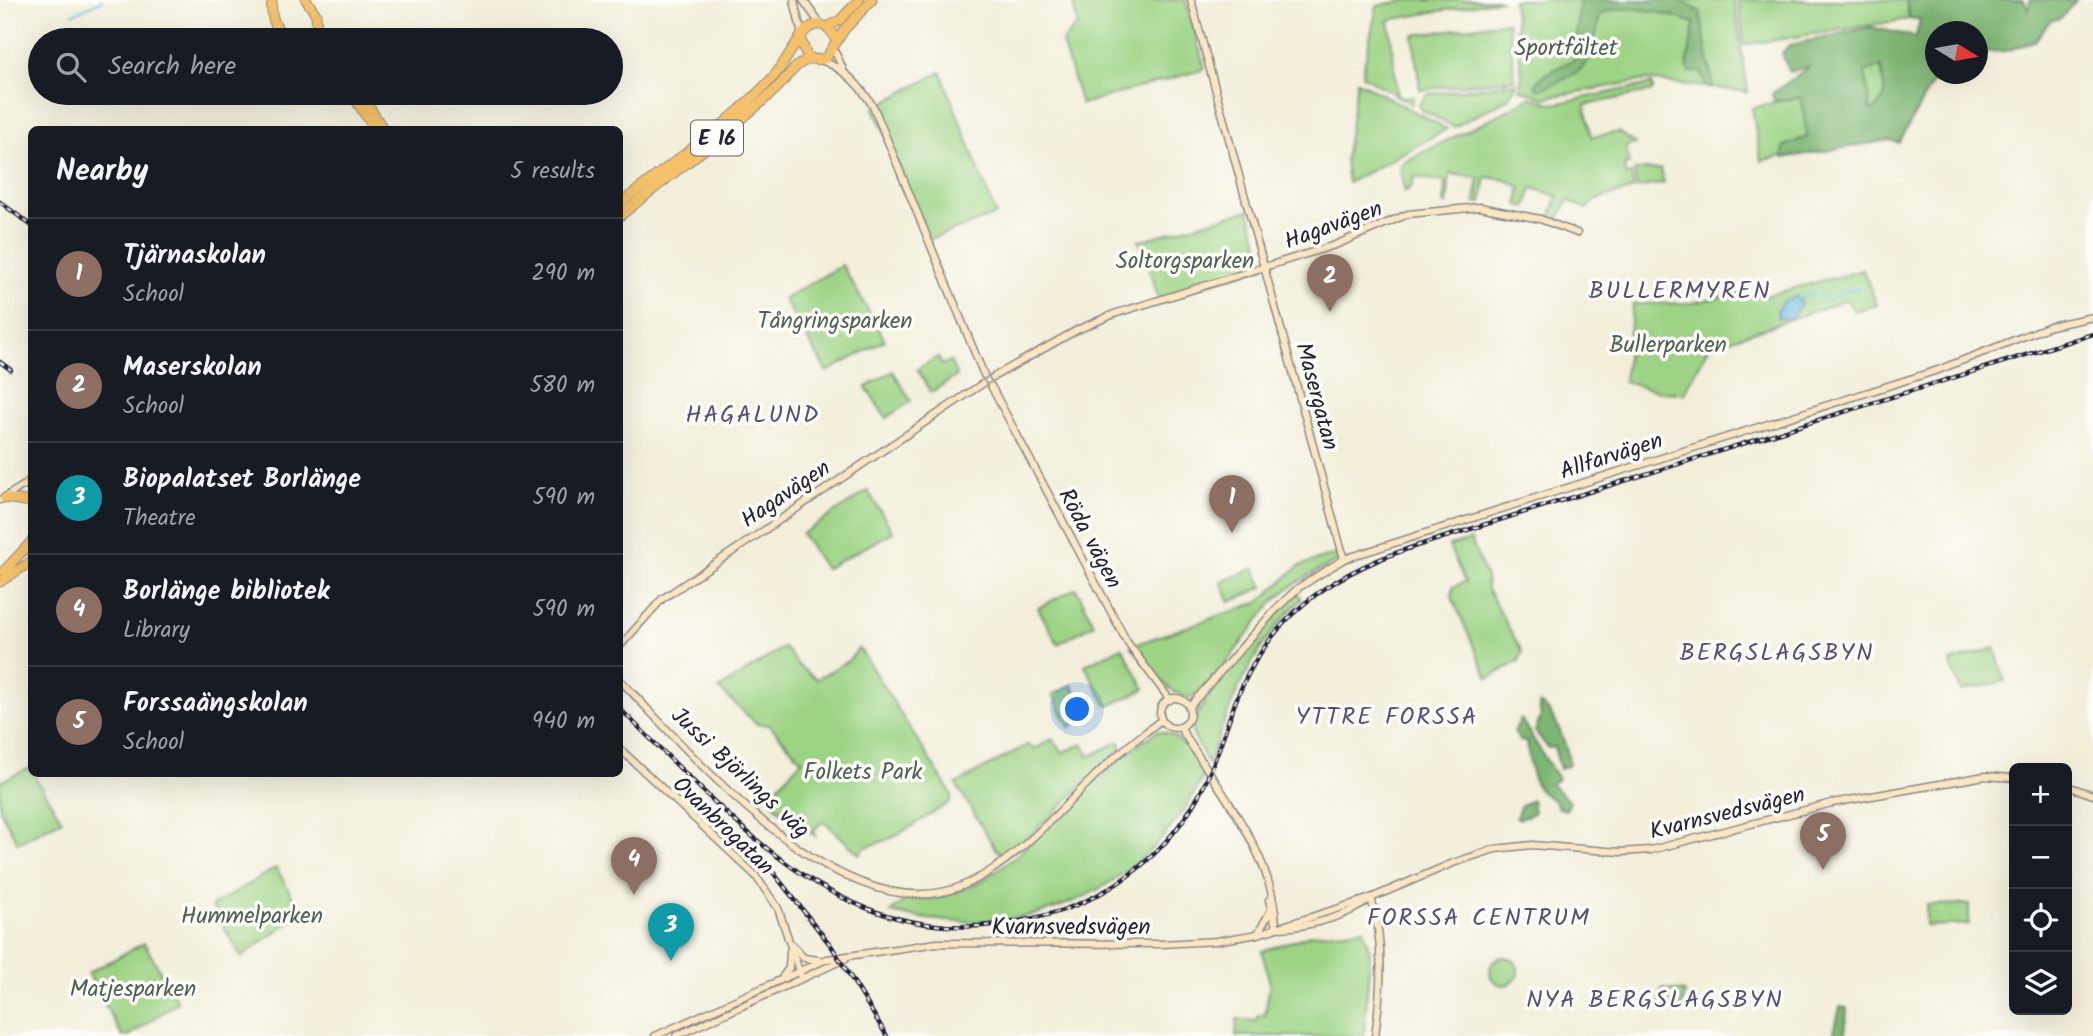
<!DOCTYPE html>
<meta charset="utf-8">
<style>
:root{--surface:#171b24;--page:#20242c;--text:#f1f3f6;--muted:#9ea1a6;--line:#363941;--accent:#d690ce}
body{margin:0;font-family:Kalam,sans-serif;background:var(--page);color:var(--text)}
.controls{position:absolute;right:21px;bottom:21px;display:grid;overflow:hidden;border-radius:10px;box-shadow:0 7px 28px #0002}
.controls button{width:63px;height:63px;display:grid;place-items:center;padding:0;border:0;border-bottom:2px solid var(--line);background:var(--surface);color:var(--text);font:35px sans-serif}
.compass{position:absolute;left:1925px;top:21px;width:63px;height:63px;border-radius:50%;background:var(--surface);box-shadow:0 7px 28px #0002;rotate:101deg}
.you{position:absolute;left:1078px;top:710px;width:24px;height:24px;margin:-18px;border:5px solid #fff;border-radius:50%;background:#1a73e8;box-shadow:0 0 0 10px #1a73e833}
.badge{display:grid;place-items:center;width:46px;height:46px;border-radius:50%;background:var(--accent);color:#fff;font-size:23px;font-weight:700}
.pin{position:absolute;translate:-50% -58px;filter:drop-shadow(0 2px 4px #0008)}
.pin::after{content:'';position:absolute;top:37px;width:24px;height:21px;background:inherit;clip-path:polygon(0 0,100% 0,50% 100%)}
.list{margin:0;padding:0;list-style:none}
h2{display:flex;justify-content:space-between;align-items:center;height:91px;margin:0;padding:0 28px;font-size:30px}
h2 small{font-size:23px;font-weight:400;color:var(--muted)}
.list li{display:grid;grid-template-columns:46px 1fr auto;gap:21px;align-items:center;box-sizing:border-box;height:112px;padding:0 28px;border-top:2px solid var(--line)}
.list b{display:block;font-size:26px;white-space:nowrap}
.list p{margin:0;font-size:23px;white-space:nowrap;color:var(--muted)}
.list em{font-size:23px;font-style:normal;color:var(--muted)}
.icon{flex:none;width:38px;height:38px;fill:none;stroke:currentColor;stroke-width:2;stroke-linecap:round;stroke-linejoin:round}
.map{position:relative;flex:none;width:2093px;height:1036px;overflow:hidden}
.search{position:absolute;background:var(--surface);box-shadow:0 7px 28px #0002;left:28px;top:28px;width:595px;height:77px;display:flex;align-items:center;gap:18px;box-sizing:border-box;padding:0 24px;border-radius:38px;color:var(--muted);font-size:26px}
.panel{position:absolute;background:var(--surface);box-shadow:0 7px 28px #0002;left:28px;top:126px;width:595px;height:651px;border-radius:10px}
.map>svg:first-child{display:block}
</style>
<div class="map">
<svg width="2093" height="1036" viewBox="0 0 2093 1036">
<rect width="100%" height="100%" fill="#fdfcf7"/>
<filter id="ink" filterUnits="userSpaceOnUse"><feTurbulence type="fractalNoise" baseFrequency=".0143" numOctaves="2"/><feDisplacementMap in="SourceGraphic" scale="14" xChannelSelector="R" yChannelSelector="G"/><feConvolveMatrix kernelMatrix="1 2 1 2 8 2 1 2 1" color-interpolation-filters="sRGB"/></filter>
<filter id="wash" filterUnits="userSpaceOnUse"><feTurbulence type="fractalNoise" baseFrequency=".00686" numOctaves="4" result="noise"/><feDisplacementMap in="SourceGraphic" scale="28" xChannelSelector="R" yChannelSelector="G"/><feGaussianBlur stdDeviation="1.57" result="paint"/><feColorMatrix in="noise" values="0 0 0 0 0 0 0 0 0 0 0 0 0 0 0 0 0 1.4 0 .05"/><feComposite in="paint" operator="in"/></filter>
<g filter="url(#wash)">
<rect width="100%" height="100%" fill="#f2eed9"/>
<g fill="#9cd384" stroke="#5f7a60" stroke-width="2">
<polygon points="1072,0 1186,0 1205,69 1081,104 1062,42 1078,24"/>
<polygon points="1406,0 1502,0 1389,20 1398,97 1413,96 1412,104 1362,75 1377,6"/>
<polygon points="1513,0 1734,0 1748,92 1645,80 1544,98 1520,89 1522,76"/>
<polygon points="1738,0 1906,0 1909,19 1744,45"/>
<polygon points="1508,22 1515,79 1420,90 1413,35"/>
<polygon points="1884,55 1895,122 1866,141 1851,59"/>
<polygon points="941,72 996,215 928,240 874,108"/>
<polygon points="1357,81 1447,129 1348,183 1345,161"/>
<polygon points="1517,83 1509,98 1454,127 1422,110 1419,105 1427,94"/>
<polygon points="1652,84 1653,91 1585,105 1591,137 1619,132 1635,144 1626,146 1629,164 1624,165 1626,175 1631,174 1634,189 1596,200 1587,209 1568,200 1558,220 1550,217 1558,196 1532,188 1526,207 1518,205 1520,187 1506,180 1486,177 1481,203 1475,202 1479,178 1450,174 1447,204 1444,204 1445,182 1414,177 1412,186 1405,192 1400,172 1402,163 1510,109 1530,97 1554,104"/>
<polygon points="1803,95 1812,149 1761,161 1752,108"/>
<polygon points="1661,169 1664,183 1637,188 1634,171"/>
<polygon points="1249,210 1265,266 1159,299 1139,241"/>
<polygon points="842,265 885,340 827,372 784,299"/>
<polygon points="1863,270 1877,305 1854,311 1847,300 1709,347 1684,394 1659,391 1624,382 1633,304 1692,303 1740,293 1769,295"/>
<polygon points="938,357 942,365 950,361 957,376 931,392 917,369"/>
<polygon points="893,371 911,401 886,418 866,387"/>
<polygon points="868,491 893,532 825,569 802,534"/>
<polygon points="1471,540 1486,577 1487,589 1522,651 1519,661 1488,678 1452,597 1453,587 1465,582 1449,546"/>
<path d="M1342 552 1341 560C1319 570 1294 582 1276 599 1247 629 1226 674 1190 698 1167 695 1145 662 1131 646L1259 602 1299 566Z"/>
<polygon points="1254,568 1263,587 1230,602 1221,582"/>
<polygon points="1076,588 1094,624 1058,644 1038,608"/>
<path d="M1298 593 1302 599C1252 645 1231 702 1208 764L1192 732C1189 708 1277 611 1298 593Z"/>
<polygon points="784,647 800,667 817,679 849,660 859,648 952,795 950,802 894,837 864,848 859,854 826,823 822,822 814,830 815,836 795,820 791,823 768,797 802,760 769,725 757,724 719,689"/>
<polygon points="1122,647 1145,689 1111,705 1106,705 1085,665"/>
<polygon points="1995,648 2005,681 1961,691 1950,662"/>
<polygon points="1072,685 1077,695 1081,693 1090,715 1069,727 1053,695"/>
<path d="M1157 731C1182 732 1192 757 1204 775 1144 897 1021 944 891 912L905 900 939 898 979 883 1015 857 1114 764Z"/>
<polygon points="1052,739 1063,752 1083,744 1089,757 1117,742 1120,742 1122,748 1014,851 1003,855 996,850 956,784 1027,745 1035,749"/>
<polygon points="29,768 62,820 18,843 0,810 0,782"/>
<polygon points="276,868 302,913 241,957 212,906"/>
<polygon points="1969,904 1969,924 1926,926 1926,905"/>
<polygon points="1364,929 1370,952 1364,1036 1236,1036 1237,1019 1257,1021 1258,1015 1265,1015 1270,984 1262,951 1313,934"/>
<polygon points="144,943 178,1002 129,1036 122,1036 88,973"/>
<circle cx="1504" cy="971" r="14"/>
<polygon points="1662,989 1685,992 1682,1008 1659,1006"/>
</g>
<g fill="#7db572" stroke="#506c56" stroke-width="2" fill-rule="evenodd">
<path d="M1580 0H1679L1700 12 1713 87H1706L1701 72H1690L1687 67 1694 23C1668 14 1624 0 1600 15 1590 67 1591 69 1541 89L1535 86C1541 70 1567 68 1579 55L1576 37Z"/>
<path d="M1906 0H2024L2028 10 2030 0H2076L2061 18 2050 21 2035 41 2006 51 1978 52V32H1936L1937 74 1899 143 1890 140 1783 158 1784 146 1807 137 1801 98 1774 101 1772 94 1810 66 1789 72 1782 53 1790 45 1871 27 1916 37 1920 19H1910ZM1881 67 1885 96 1874 111 1870 109 1865 71Z"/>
<path d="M1539 704C1554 708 1569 750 1569 765L1560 769 1554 747 1548 748 1535 731 1541 717Z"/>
<path d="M1521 719 1558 779 1551 784 1570 802 1566 810 1559 808C1553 795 1545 798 1539 790 1533 783 1526 750 1528 742L1520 741 1514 732Z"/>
<polygon points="1532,800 1534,813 1519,819 1516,817 1521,805"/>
<polygon points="1840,1007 1847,1008 1845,1036 1833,1036"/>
</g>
<polygon fill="#61b8de" stroke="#426d8c" stroke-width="2" points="1796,296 1801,304 1791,318 1778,318 1777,311 1781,303"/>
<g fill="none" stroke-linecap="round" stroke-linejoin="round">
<g stroke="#61b8de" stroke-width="2">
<polyline points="73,14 102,0"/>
<polyline points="1800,299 1813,292 1827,301 1844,291 1862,288"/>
</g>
</g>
</g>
<g filter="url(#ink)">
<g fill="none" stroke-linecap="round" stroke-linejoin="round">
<g stroke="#8a888a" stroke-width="9">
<g id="secondary">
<polyline points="794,0 802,35"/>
<polyline points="803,0 821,25"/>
<polyline points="1191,0 1344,559"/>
<polyline points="834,50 843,69"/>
<path d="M821 60C846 70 860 85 874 108L984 375"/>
<polyline points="993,377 1077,330 1114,314 1335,245 1408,214 1480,207 1540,219 1577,233"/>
<polyline points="991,386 1127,642 1170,700"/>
<polyline points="0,500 31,481"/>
<polyline points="620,646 662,599 982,384"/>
<path d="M620 680C695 757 849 944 971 882 1021 857 1060 809 1100 771 1119 752 1140 737 1161 720"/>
<circle cx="1175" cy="713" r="15"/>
<polyline points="1189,707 1276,609 1298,588 1344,559 1938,370 2050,326 2093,317"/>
<path d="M1180 727C1217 789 1275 853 1276 928"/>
<polyline points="620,749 755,875 778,908 801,977"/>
<polyline points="2067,786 2093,795"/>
<path d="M1371 898C1385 943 1381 990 1375 1036"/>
<polyline points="1269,900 1275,923"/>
<path d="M1281 928C1308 927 1349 916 1370 899"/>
<polyline points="1258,933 1270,912"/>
<polyline points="793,946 804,958 819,960"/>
<polyline points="783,976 789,968 790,951"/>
<polyline points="655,1036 827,959 937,943 1161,944 1216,941 1258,934 1371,898 1453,863 1495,849 1532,845 1620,852 1651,850 1832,803 1985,776 2014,778"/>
<polyline points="676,1036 845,959"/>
</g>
</g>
<g stroke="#8a888a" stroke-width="11">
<g id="highway">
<path d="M272 0C270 18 275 32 292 40"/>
<polyline points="306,0 316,14 317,32 309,40"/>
<polyline points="827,27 840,20 859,0"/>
<polyline points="801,40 807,56 816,60 826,58 844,30 872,0"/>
<polyline points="351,93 375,130"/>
<polyline points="360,93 384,130"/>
<path d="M620 204C669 164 733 122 774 76 784 65 800 33 809 28 822 19 834 30 836 43"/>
<path d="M620 216C671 174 726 135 775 90 787 79 794 63 811 59"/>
<polyline points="29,482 32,488"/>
<polyline points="5,498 32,502"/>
<polyline points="4,571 32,541"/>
<polyline points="0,582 32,561"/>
</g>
</g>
<use href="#secondary" stroke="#fbe6c3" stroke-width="6"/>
<use href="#highway" stroke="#f4c16a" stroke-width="9"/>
<g stroke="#22223b" stroke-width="4.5">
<g id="rail">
<polyline points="0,202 32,226"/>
<polyline points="0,362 11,370"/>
<path d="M620 709C744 828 846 964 1039 917 1103 902 1159 861 1193 805 1213 774 1222 737 1235 703 1268 618 1327 576 1410 548L2093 334"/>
<polyline points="753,847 832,947 887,1036"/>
</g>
</g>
<use href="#rail" stroke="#fdfcf7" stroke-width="2" stroke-dasharray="5" stroke-linecap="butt"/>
</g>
</g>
<g text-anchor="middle" stroke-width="7" stroke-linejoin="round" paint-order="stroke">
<rect fill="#fdfcf7" stroke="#646373" stroke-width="2" x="691" y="120.5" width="52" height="35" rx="5"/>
<g font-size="21" font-weight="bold" fill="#22223b">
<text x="717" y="145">E 16</text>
</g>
<g font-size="23" fill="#4d6055" stroke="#fdfcf7">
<text x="1566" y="55">Sportfältet</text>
<text x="1185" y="268">Soltorgsparken</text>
<text x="835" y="328">Tångringsparken</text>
<text x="1668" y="352">Bullerparken</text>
<text x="863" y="779">Folkets Park</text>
<text x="252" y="923">Hummelparken</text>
<text x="133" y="996">Matjesparken</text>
</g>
<g font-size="23" fill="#22223b" stroke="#fdfcf7">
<text transform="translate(1333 224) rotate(-20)" y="8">Hagavägen</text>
<text transform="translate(1318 396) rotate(75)" y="8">Masergatan</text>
<text transform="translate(1611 455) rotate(-18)" y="8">Allfarvägen</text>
<text transform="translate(785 493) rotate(-34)" y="8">Hagavägen</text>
<text transform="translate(1091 538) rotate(62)" y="8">Röda vägen</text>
<text transform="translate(741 772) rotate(43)" y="8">Jussi Björlings väg</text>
<text transform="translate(1727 812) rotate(-14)" y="8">Kvarnsvedsvägen</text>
<text transform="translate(724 825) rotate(44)" y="8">Ovanbrogatan</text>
<text x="1071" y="934">Kvarnsvedsvägen</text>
</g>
<g font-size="24" letter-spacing="2" fill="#54507a" stroke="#fdfcf7">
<text x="1680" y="298">BULLERMYREN</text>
<text x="753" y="422">HAGALUND</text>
<text x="1777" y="660">BERGSLAGSBYN</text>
<text x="1387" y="724">YTTRE FORSSA</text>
<text x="1479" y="925">FORSSA CENTRUM</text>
<text x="1655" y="1007">NYA BERGSLAGSBYN</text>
</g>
</g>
</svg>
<div class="controls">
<button>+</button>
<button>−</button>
<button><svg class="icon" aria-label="locate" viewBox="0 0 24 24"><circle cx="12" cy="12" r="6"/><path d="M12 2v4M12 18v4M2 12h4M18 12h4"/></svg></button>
<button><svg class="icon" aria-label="layers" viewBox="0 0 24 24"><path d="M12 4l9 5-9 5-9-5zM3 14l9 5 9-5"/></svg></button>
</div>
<svg class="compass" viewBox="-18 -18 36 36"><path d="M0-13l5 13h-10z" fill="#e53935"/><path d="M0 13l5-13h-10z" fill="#9ea1a6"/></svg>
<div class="you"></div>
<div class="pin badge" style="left:1232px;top:533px;background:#8d6e63">1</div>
<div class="pin badge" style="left:1330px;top:312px;background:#8d6e63">2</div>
<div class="pin badge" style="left:671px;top:961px;background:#0f9aa8">3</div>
<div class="pin badge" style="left:634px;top:895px;background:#8d6e63">4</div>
<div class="pin badge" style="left:1823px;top:870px;background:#8d6e63">5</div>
<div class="search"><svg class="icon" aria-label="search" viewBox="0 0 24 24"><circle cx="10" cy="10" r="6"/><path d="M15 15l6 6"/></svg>Search here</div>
<section class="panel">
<h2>Nearby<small>5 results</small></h2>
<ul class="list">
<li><span class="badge" style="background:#8d6e63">1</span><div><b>Tjärnaskolan</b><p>School</p></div><em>290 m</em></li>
<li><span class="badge" style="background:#8d6e63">2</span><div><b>Maserskolan</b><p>School</p></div><em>580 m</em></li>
<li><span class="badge" style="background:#0f9aa8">3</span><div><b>Biopalatset Borlänge</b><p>Theatre</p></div><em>590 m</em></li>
<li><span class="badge" style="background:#8d6e63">4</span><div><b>Borlänge bibliotek</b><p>Library</p></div><em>590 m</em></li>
<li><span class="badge" style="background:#8d6e63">5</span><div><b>Forssaängskolan</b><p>School</p></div><em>940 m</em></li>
</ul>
</section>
</div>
